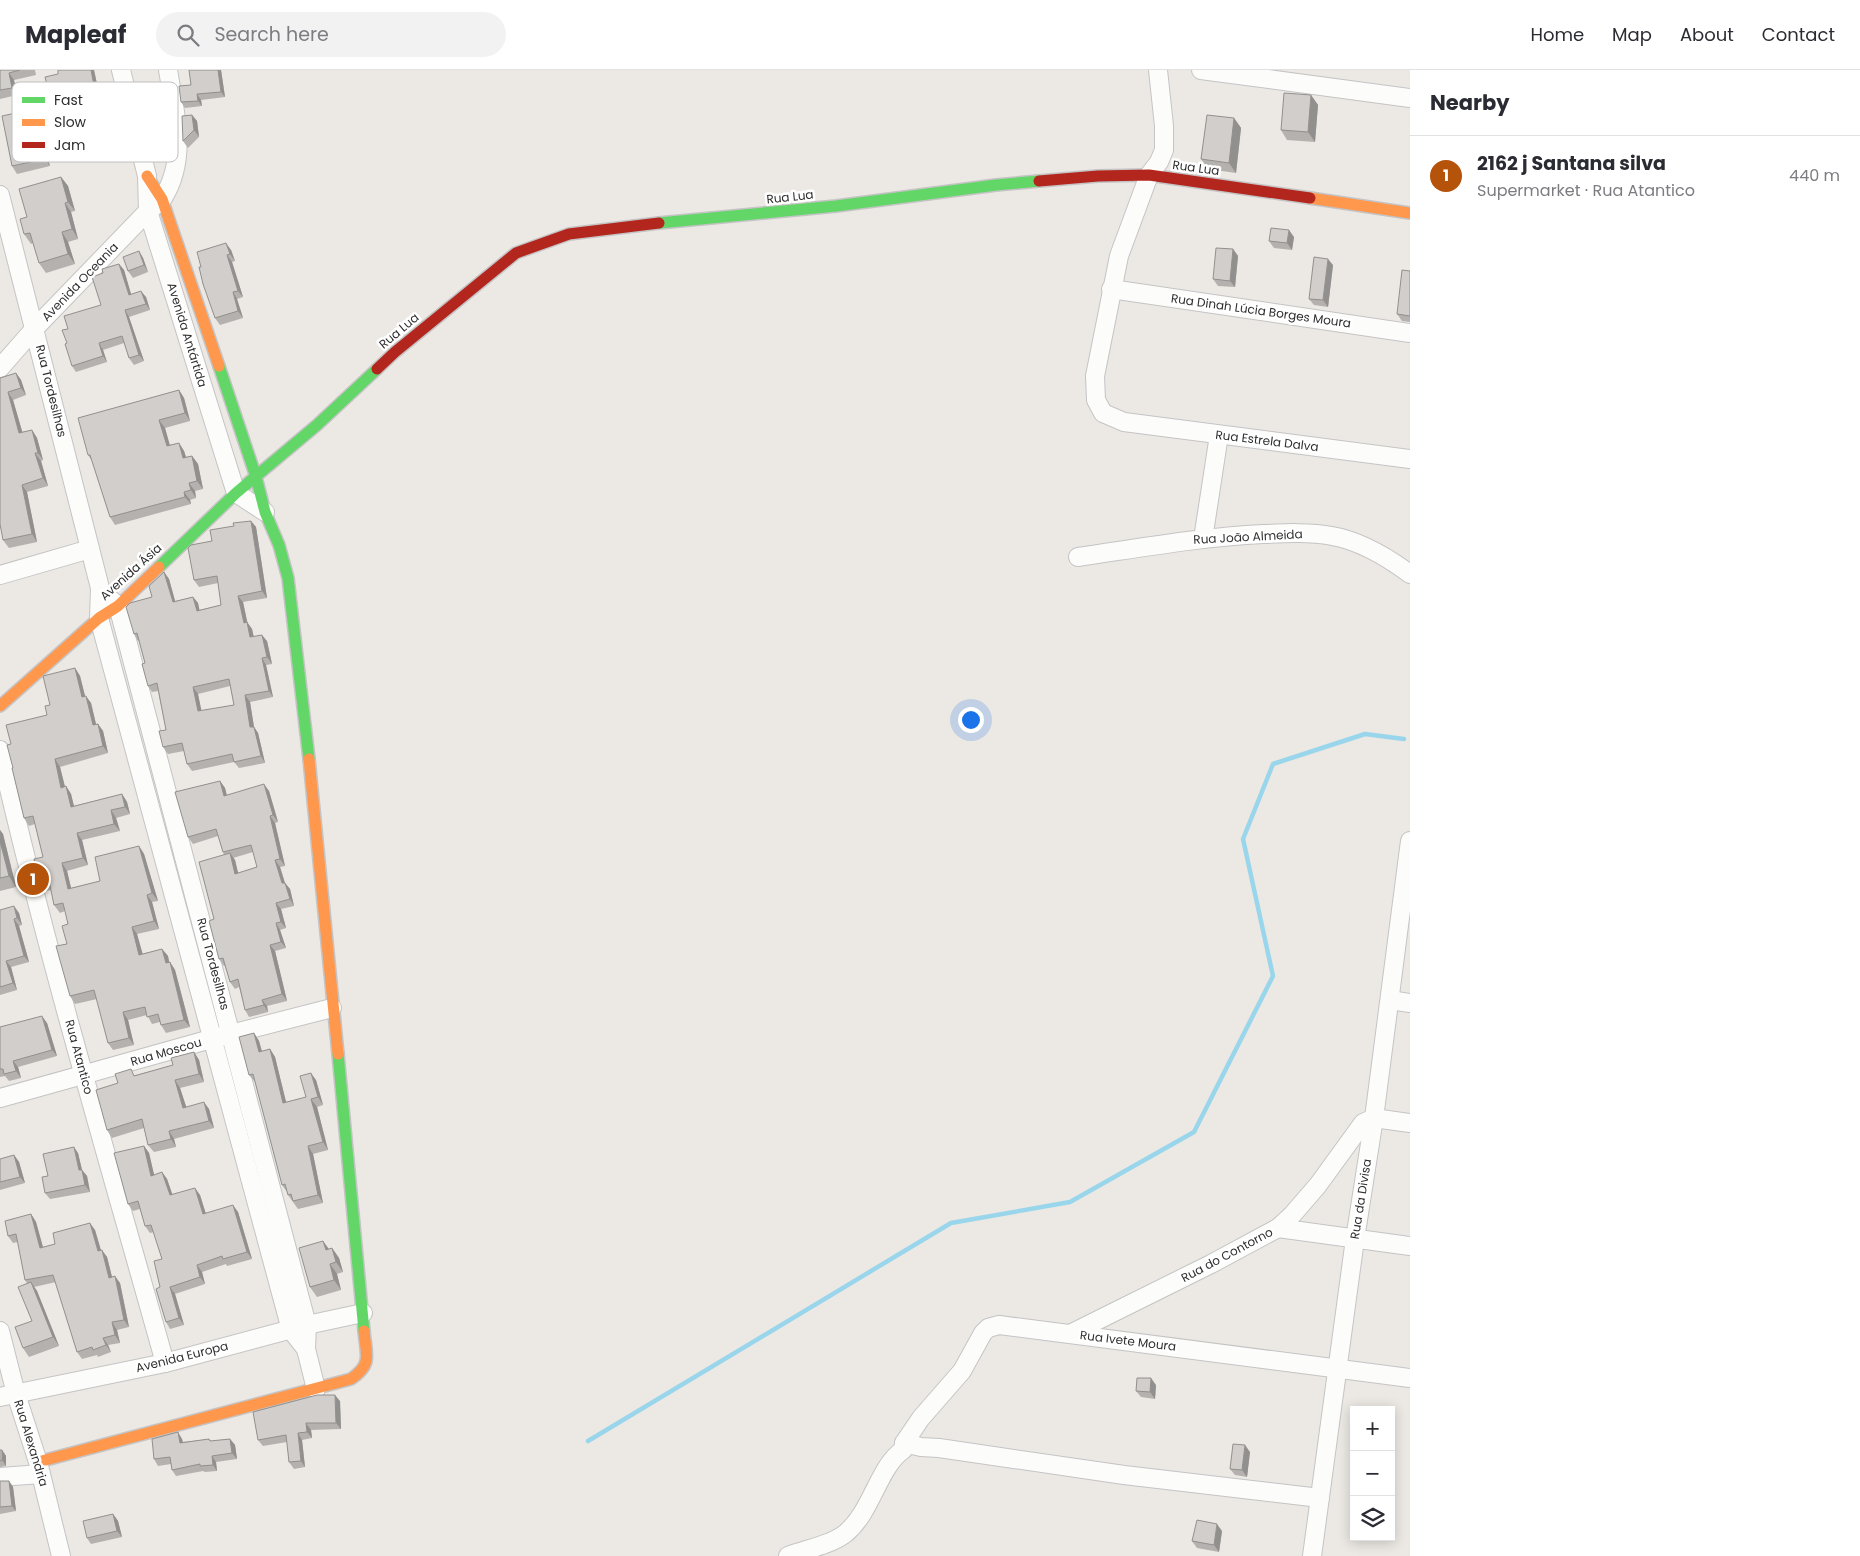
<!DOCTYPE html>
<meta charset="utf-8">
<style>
:root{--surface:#fff;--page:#f2f2f3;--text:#2b2b33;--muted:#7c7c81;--line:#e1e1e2;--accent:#b45309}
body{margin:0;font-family:Poppins,sans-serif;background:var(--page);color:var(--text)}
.controls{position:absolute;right:15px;bottom:15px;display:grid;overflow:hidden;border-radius:0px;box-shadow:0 2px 12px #0003}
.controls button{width:45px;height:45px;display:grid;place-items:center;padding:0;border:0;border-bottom:1px solid var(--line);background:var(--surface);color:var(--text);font:25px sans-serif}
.you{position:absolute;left:970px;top:649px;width:18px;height:18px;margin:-12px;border:4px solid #fff;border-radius:50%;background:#1a73e8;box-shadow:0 0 0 8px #1a73e833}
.badge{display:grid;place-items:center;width:32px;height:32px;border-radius:50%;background:var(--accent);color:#fff;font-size:16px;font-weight:700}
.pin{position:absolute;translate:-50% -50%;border:2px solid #fff;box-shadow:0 1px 5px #0006}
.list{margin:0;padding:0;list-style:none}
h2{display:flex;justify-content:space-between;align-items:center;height:65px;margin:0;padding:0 20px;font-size:21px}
h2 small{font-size:16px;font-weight:400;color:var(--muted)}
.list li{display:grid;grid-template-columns:32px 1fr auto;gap:15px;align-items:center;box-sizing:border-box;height:80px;padding:0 20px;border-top:1px solid var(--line)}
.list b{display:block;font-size:19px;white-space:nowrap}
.list p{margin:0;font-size:16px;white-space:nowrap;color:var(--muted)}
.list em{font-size:16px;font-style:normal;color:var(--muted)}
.icon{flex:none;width:28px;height:28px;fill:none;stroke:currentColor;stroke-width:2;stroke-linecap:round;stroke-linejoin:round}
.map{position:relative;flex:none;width:1410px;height:1486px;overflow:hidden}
header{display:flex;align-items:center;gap:30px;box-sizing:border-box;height:70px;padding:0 25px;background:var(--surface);border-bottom:1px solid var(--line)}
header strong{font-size:24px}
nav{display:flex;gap:28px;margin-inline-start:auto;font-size:18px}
.search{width:350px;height:45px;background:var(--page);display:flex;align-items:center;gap:12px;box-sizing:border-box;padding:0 18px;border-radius:28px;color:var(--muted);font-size:19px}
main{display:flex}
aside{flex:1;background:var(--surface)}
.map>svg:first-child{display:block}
</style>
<header>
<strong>Mapleaf</strong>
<div class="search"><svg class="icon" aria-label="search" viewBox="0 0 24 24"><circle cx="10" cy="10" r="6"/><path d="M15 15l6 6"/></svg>Search here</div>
<nav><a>Home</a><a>Map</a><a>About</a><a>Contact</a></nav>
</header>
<main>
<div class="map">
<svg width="1410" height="1486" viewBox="0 0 1410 1486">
<rect width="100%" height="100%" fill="#ece8e4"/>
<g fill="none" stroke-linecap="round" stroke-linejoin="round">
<polyline stroke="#99d6ec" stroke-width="4.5" points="588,1371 951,1153 1070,1132 1194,1062 1273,906 1243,769 1273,694 1365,664 1404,669"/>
<g stroke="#c5c4c5" stroke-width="20">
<g id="street">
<polyline points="121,0 147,106 148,141 236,423 265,442"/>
<polyline points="1158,0 1164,56 1164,80 1159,92 1149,105 1119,186 1095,306 1096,330 1103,343 1124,352 1410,389"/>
<polyline points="1201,0 1410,28"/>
<polyline points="0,125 100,518 99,548 291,1260 306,1279"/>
<polyline points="1111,219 1410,263"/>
<path d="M0 298 35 258 148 141C153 137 160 133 163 128 188 88 175 43 168 0"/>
<polyline points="1203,469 1219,365"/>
<path d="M1078 487C1140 478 1201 467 1263 464 1286 463 1310 462 1332 466 1361 471 1387 487 1410 504"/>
<polyline points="0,505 90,479"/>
<polyline points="110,529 118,536 307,1255 306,1279 316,1319"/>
<path d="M0 680C47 886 108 1089 165 1293"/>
<polyline points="1390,930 1410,933"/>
<polyline points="0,1028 211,969 332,938"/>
<polyline points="1278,1158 1410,1176"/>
<polyline points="0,1261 16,1324 38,1392 61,1486"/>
<polyline points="1070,1264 1211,1194 1278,1158 1293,1144 1318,1115 1363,1053 1374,1048 1410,1053"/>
<polyline points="0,1327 165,1293 307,1255 363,1243"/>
<polyline points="904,1373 921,1348 962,1301 983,1263 988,1258 999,1255 1410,1308"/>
<polyline points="0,1407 41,1404"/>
<path d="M788 1486C806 1479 831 1475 846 1463 872 1441 879 1396 903 1380L904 1373 921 1377 939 1378 1124 1405 1320 1428"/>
<polyline points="1312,1486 1355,1169 1374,1048 1410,771"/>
</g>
</g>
<g stroke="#c5c4c5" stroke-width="14">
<g id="fast">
<polyline points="659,153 836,136 996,115 1039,111"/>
<polyline points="219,296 256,407 265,442 279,475 288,508 309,689"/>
<polyline points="159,497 236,423 317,355 377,299"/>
<polyline points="338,984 364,1261"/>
</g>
</g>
<g stroke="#c5c4c5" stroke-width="14">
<g id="slow">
<polyline points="147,106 162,129 219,296"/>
<polyline points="1310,128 1410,143"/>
<polyline points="0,636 99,548 118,536 159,497"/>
<polyline points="309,689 338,984"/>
<path d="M38 1392 351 1309C373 1294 366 1285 364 1261"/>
</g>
</g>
<g stroke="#c5c4c5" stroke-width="14">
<g id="jam">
<polyline points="1039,111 1098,106 1149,105 1310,128"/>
<polyline points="377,299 395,282 516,183 569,164 659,153"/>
</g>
</g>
<use href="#street" stroke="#fcfcfb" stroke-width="18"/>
<use href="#fast" stroke="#63d668" stroke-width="11"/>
<use href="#slow" stroke="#ff974d" stroke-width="11"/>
<use href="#jam" stroke="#b3261e" stroke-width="11"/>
</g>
<g fill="#b4b1af" fill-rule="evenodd">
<polygon points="0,0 35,0 36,5 14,10 17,25 0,29"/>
<polygon points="94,0 100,28 98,29 110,79 72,88 66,81 66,78 46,82 50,96 17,104 12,96 52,35"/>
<polygon points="221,0 225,27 201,30 202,36 185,38 181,32 191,15"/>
<polygon points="1311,25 1318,35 1315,72 1287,70 1281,60"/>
<polygon points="192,45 197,51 199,67 188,78 183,71"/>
<polygon points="1234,48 1241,58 1236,103 1208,99 1201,89"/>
<polygon points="61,107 68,116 75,141 71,142 78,169 68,172 75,194 46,203 39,193 33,173 31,174 24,164 27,147"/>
<polygon points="1294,167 1292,180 1274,178 1269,171"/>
<polygon points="1233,179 1238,186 1235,217 1218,216 1213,209"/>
<polygon points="231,180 235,191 232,192 243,227 237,229 243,248 220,255 215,248 201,197"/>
<polygon points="139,181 143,188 148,202 133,208 128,201"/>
<polygon points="119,194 124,200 131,224 146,227 150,240 129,247 144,291 134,295 129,288 124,273 103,280 107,292 76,302 72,296 67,273 68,259 101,235 103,203"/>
<polygon points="1333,195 1328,237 1314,235 1309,229"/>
<polygon points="1410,201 1410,252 1402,251 1397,244"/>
<polygon points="16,303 21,310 26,325 13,330 22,362 32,360 37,368 43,390 41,391 48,416 27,422 37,472 9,478 3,470 0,308"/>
<polygon points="179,320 184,328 190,351 165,358 170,375 179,373 184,381 186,387 192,386 198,394 203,419 195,421 196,428 190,430 191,434 115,455 110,447 92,391 88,385"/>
<path d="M251 451 256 457 267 528 243 532 247 552 252 559 254 567 267 571 272 594 266 595 273 627 250 632 254 657 258 663 265 693 239 698 234 692 192 701 187 694 184 681 168 684 163 677 166 660 158 621 152 622 148 616 145 593 139 571H138L134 564 164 502 169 509 175 531 193 527 198 533 199 540 221 535 218 513 199 517 194 510 212 471 234 456ZM230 616 234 635 201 641 198 624Z"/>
<polygon points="75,598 80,606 85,626 91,633 96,654 98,654 103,661 108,683 60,697 65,717 66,716 71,724 74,736 122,724 127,732 130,744 116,748 120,761 82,770 88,795 67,801 71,818 100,811 139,776 144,784 158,831 152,832 159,859 137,864 142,884 162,879 168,886 169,893 170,892 175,900 190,957 166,963 161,955 160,952 152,954 147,945 128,950 134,975 113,980 108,973 97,929 75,934 70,926 67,874 68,854 65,841 60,843 54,835 51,820 45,821 40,814 43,787 35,754 29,756 24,748 13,698 11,674 47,645"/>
<path d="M220 711 225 718 226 725 269 721 278 752 275 753 285 796 280 797 285 813 290 819 294 836 281 839 286 858 280 860 286 878 275 881 287 931 267 936 268 942 249 947 245 940 239 917 235 919 230 912 225 896H224L219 889 214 849 224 785 223 782 218 766 193 774 188 767ZM253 782 257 797 238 803 235 790 233 788Z"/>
<polygon points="0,760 3,764 16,817 0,821"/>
<polygon points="0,840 19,843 22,855 19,856 29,892 11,897 17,920 0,925"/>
<polygon points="47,953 57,986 18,997 21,1008 9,1011 5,1006 0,1007 0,957"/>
<polygon points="254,963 259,971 262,981 270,979 275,987 286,1032 306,1027 316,1010 323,1035 317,1037 328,1080 313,1084 323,1133 298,1139 288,1125 287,1122 282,1115 255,1012 249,1005"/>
<polygon points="194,982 199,990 204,1012 180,1018 186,1037 209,1039 214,1058 174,1069 176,1077 154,1082 148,1075 144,1058 112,1068 107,1060 118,1013 136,1005 173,995"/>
<polygon points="144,1076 149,1083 154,1105 162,1102 167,1109 172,1124 200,1125 206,1144 238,1142 252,1189 227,1196 226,1194 202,1202 205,1214 175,1224 184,1255 170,1259 166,1252 160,1217 162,1189 154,1162 150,1163 145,1156 140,1139 133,1141 128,1134"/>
<polygon points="78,1083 82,1100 87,1106 90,1122 50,1129 45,1123 48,1106"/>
<polygon points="14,1085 19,1092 25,1113 0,1120 0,1089"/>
<polygon points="31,1144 36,1152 43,1177 55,1174 95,1160 101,1180 107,1187 112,1207 120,1213 129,1257 117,1260 120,1273 108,1275 111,1282 98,1287 97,1285 82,1289 77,1282 56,1212 34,1217 37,1221 59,1276 29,1287 23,1278 32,1251 27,1213 25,1210 18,1172 13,1173 8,1166"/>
<polygon points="323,1171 329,1179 332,1178 339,1188 343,1202 337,1204 341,1220 317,1227 310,1217"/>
<polygon points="1156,1315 1155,1329 1141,1327 1136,1321"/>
<polygon points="340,1331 341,1359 311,1360 312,1368 302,1370 305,1397 294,1399 289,1392 287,1372 263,1376 258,1370"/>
<polygon points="182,1369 183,1372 209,1369 211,1371 230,1369 235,1375 237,1389 216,1392 217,1401 205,1402 203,1401 176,1406 172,1400 171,1394 158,1396 154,1389"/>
<polygon points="0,1380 2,1380 6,1386 6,1396 0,1397"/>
<polygon points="1250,1382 1247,1407 1235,1405 1230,1399"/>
<polygon points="0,1411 9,1411 13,1417 16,1441 0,1444"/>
<polygon points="113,1444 118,1451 122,1467 91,1474 87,1468"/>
<polygon points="1222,1461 1219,1482 1197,1478 1192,1471"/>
</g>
<g fill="#92908e">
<polygon points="91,0 94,0 100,28 95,21"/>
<polygon points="218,0 221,0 225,27 221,22"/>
<polygon points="9,3 14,10 17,25 12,18"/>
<polygon points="93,21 98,29 110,79 105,72"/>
<polygon points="197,24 201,30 202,36 198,31"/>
<polygon points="1311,25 1318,35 1315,72 1308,62"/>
<polygon points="192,45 197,51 199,67 194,60"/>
<polygon points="1234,48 1241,58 1236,103 1229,93"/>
<polygon points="41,75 46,82 50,96 45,89"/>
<polygon points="61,107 68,116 75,141 68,132"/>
<polygon points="65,133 71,142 78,169 72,159"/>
<polygon points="1289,160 1294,167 1292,180 1287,173"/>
<polygon points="62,162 68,172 75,194 68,184"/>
<polygon points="226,173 231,180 235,191 230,184"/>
<polygon points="1233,179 1238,186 1235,217 1230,211"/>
<polygon points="139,181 143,188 148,202 144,195"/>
<polygon points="227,185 232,192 243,227 238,221"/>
<polygon points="1328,189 1333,195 1328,237 1323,230"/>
<polygon points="119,194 124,200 133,231 129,225"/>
<polygon points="141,221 146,227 150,240 146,234"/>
<polygon points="233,222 237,229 243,248 238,241"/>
<polygon points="125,240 129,247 144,291 139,285"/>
<polygon points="99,273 103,280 107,292 103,286"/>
<polygon points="16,303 21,310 26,325 21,318"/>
<polygon points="179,320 184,328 190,351 185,343"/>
<polygon points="8,322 13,330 25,371 19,363"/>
<polygon points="159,350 165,358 172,384 167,376"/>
<polygon points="32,360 37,368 43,390 38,383"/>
<polygon points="179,373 184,381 189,396 183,388"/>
<polygon points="35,383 41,391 48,416 43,408"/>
<polygon points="192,386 198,394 203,419 197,411"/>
<polygon points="189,413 195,421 196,428 191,420"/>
<polygon points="22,415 27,422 37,472 32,464"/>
<polygon points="184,422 190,430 191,434 185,427"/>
<polygon points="251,451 256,457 267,528 262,521"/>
<polygon points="164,502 169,509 177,538 173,532"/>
<polygon points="238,526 243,532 249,560 244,553"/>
<polygon points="193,527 198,533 201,547 197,541"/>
<polygon points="247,552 252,559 255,574 250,567"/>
<polygon points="262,565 267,571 272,594 267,587"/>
<polygon points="262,588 266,595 273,627 269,621"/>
<polygon points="75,598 80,606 87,634 82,627"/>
<polygon points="193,617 198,624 203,648 198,641"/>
<polygon points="245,625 250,632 254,657 258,663 265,693 261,686 250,657"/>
<polygon points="86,626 91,633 98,663 93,655"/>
<polygon points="98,654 103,661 108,683 103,676"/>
<polygon points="55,689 60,697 67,725 61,718"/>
<polygon points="220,711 225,718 229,733 224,726"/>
<polygon points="264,714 269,721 278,752 273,745"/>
<polygon points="66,716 71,724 76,745 71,737"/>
<polygon points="122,724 127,732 130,744 125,737"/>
<polygon points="111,740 116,748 120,761 114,754"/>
<polygon points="270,746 275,753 285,796 280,789"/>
<polygon points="0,760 3,764 16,817 9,806 0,771"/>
<polygon points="77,763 82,770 88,795 83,788"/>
<polygon points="139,776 144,784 158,831 152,823"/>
<polygon points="230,783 235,790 240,811 235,804"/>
<polygon points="275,790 280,797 287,820 282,813"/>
<polygon points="62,793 67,801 73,826 68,819"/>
<polygon points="285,813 290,819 294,836 290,829"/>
<polygon points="147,825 152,832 159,859 154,851"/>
<polygon points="276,833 281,839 286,858 281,852"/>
<polygon points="14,836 19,843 22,855 17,848"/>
<polygon points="14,849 19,856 29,892 24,886"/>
<polygon points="276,853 280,860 286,878 281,872"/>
<polygon points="132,857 137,864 145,892 139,885"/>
<polygon points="270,875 275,881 287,931 282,924"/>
<polygon points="162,879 168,886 171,901 166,893"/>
<polygon points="6,891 11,897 17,920 13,913"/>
<polygon points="170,892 175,900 190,957 184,950"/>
<polygon points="262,930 267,936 268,942 264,935"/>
<polygon points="123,942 128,950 134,975 129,968"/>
<polygon points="42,946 47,953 57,986 52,980"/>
<polygon points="254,963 259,971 264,990 259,982"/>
<polygon points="270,979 275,987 288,1040 283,1033"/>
<polygon points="194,982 199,990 204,1012 199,1004"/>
<polygon points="13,991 18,997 21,1008 16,1001"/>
<polygon points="311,1003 316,1010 323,1035 318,1027"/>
<polygon points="175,1010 180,1018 189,1045 183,1038"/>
<polygon points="311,1029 317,1037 328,1080 323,1072"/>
<polygon points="204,1032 209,1039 214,1058 209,1051"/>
<polygon points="169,1061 174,1069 176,1077 171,1069"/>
<polygon points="144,1076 149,1083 156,1113 151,1106"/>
<polygon points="308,1076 313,1084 323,1133 318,1125"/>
<polygon points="74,1077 78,1083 82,1100 87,1106 90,1122 85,1115 79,1100"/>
<polygon points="14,1085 19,1092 25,1113 20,1107"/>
<polygon points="162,1102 167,1109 175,1132 170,1125"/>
<polygon points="195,1118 200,1125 208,1151 203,1144"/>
<polygon points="233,1135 238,1142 252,1189 247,1182"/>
<polygon points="31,1144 36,1152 45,1185 40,1178"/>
<polygon points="90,1153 95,1160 103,1188 98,1181"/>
<polygon points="323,1171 330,1181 326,1180"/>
<polygon points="332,1178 339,1188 343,1202 336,1192"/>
<polygon points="102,1180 107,1187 114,1215 109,1208"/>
<polygon points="330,1194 337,1204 341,1220 334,1210"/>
<polygon points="197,1195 202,1202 205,1214 200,1207"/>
<polygon points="115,1206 120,1213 129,1257 124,1250"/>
<polygon points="31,1212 37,1221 59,1276 53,1267"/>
<polygon points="170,1217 175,1224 184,1255 179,1248"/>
<polygon points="112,1252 117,1260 120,1273 115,1265"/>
<polygon points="103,1268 108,1275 111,1282 106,1275"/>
<polygon points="1151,1308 1156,1315 1155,1329 1150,1322"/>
<polygon points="335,1325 340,1331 341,1359 336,1353"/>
<polygon points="306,1353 311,1360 312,1368 307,1362"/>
<polygon points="178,1362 182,1369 184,1379 180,1373"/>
<polygon points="298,1363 302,1370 305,1397 301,1391"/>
<polygon points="230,1369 235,1375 237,1389 232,1383"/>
<polygon points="1245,1375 1250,1382 1247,1407 1242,1400"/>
<polygon points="2,1380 6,1386 6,1396 2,1390"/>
<polygon points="212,1386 216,1392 217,1401 213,1395"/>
<polygon points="9,1411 13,1417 16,1441 12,1436"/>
<polygon points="113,1444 118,1451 122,1467 117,1461"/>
<polygon points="1217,1454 1222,1461 1219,1482 1214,1475"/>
</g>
<g fill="#d1cecb" stroke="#92908e" fill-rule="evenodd">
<polygon points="0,0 20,0 9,3 12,18 0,20"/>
<polygon points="58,0 91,0 95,21 93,21 105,72 66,81 64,69 41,75 45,89 12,96 2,46 52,35 45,7 58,4"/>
<polygon points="189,0 218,0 221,22 197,24 198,31 181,32 179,16 191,15"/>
<polygon points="1284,23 1311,25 1308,62 1281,60"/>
<polygon points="192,45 194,60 183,71 182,46"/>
<polygon points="1207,45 1234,48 1229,93 1201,89"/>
<polygon points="61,107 68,132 65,133 72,159 62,162 68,184 39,193 30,163 24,164 20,149 27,147 19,119"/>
<polygon points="1271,158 1289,160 1287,173 1269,171"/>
<polygon points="226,173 230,184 227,185 238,221 233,222 238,241 215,248 203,214 199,197 201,197 197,182"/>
<polygon points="1216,178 1233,179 1230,211 1213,209"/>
<polygon points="139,181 144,195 128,201 123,187"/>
<polygon points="1314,187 1328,189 1323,230 1309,229"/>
<polygon points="119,194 129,225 141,221 146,234 125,240 139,285 129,288 122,266 99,273 103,286 72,296 65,274 67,273 62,260 68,259 64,246 101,235 92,207 103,203 102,199"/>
<polygon points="1402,200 1410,201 1410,246 1397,244"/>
<polygon points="16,303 21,318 8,322 19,363 32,360 38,383 35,383 43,408 22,415 32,464 3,470 0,454 0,308"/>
<polygon points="179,320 185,343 159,350 167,376 179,373 183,388 192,386 197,411 189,413 191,420 184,422 185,427 110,447 90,385 88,385 78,348"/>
<path d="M251 451 262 521 238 526 244 553 247 552 250 567 262 565 267 587 262 588 269 621 245 625 250 657H254L261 686 234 692 232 684 187 694 182 673 163 677 159 661 166 660 157 613 148 616 142 594 145 593 137 563 134 564 126 537 130 533 152 527 149 516 164 502 173 532 193 527 197 541 221 535 217 506 194 510 188 478 191 475 212 471 210 460 234 456 233 453ZM229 609 234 635 198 641 193 617Z"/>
<polygon points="75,598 82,627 86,626 93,655 98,654 103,676 55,689 61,718 66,716 71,737 122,724 125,737 111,740 114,754 77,763 83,788 62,793 68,819 100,811 95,787 139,776 152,823 147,825 154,851 132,857 139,885 162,879 166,893 170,892 184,950 161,955 158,944 147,947 145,937 123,942 129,968 108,973 94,920 70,926 56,876 67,874 62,856 68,854 63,833 54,835 49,811 40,814 34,789 43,787 33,746 24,748 12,698 13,698 7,675 11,674 6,655 47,645 45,636 50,635 43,606"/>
<polygon points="220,711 224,726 264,714 273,745 270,746 280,789 275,790 282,813 285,813 290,829 276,833 281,852 276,853 281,872 270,875 282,924 262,930 264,935 245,940 238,909 230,912 223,888 219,889 209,851 214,849 199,792 230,783 235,804 257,797 251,775 223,782 216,759 188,767 175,722"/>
<polygon points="0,771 9,806 0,808"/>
<polygon points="14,836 17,848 14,849 24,886 6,891 13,913 0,917 0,840"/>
<polygon points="42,946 52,980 13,991 16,1001 4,1004 3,999 0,999 0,957"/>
<polygon points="254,963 259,982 270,979 283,1033 306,1027 300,1006 311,1003 318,1027 311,1029 323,1072 308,1076 318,1125 293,1131 291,1124 288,1125 285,1114 282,1115 253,1004 249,1005 239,967"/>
<polygon points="194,982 199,1004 175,1010 183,1038 204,1032 209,1051 169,1061 171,1069 148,1075 142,1049 107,1060 96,1020 118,1013 115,1004 131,999 134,1006 173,995 171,988"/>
<polygon points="144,1076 151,1106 162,1102 170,1125 195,1118 203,1144 233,1135 247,1182 223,1189 222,1186 197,1195 200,1207 170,1217 179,1248 166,1252 156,1219 160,1217 154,1191 162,1189 151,1155 145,1156 138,1131 128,1134 114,1083"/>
<polygon points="74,1077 79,1100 82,1100 85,1115 45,1123 42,1107 48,1106 43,1084"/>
<polygon points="14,1085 20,1107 0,1112 0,1089"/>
<polygon points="31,1144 40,1178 55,1174 53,1163 90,1153 98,1181 102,1180 109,1208 115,1206 124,1250 112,1252 115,1265 103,1268 106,1275 93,1280 92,1277 77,1282 53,1205 25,1210 16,1164 8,1166 5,1151"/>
<polygon points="323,1171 326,1180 332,1178 336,1192 330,1194 334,1210 310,1217 299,1178"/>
<polygon points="31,1212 53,1267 23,1278 15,1257 32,1251 18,1217"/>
<polygon points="1137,1308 1151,1308 1150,1322 1136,1321"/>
<polygon points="317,1325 335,1325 336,1353 306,1353 307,1362 298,1363 301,1391 289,1392 286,1365 258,1370 253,1342"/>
<polygon points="178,1362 180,1373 209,1369 210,1371 230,1369 232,1383 212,1386 213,1395 200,1396 200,1394 172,1400 170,1387 154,1389 152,1369"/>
<polygon points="1233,1374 1245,1375 1242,1400 1230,1399"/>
<polygon points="0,1380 2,1380 2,1390 0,1391"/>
<polygon points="0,1411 9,1411 12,1436 0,1437"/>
<polygon points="113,1444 117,1461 87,1468 83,1451"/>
<polygon points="1197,1450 1217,1454 1214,1475 1192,1471"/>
</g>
<g text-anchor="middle" stroke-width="5" stroke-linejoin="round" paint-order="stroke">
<g font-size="12" fill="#2e2e2e" stroke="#fff">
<text transform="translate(1196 98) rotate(8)" y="4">Rua Lua</text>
<text transform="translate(790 127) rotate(-6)" y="4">Rua Lua</text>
<text transform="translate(80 212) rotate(-46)" y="4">Avenida Oceania</text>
<text transform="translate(1261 241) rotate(8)" y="4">Rua Dinah Lúcia Borges Moura</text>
<text transform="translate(399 261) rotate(-40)" y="4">Rua Lua</text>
<text transform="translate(187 265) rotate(73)" y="4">Avenida Antártida</text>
<text transform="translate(51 321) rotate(76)" y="4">Rua Tordesilhas</text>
<text transform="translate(1267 371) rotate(7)" y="4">Rua Estrela Dalva</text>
<text transform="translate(1248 467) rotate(-3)" y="4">Rua João Almeida</text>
<text transform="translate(131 502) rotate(-42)" y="4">Avenida Ásia</text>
<text transform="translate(213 894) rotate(75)" y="4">Rua Tordesilhas</text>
<text transform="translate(166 982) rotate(-16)" y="4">Rua Moscou</text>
<text transform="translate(79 987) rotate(75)" y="4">Rua Atantico</text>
<text transform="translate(1361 1129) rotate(-81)" y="4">Rua da Divisa</text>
<text transform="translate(1227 1185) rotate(-28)" y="4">Rua do Contorno</text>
<text transform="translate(1128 1271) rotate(7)" y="4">Rua Ivete Moura</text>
<text transform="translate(182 1287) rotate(-14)" y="4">Avenida Europa</text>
<text transform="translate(31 1373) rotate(73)" y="4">Rua Alexandria</text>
</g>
</g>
<rect x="12" y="12" width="166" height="80" rx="8" fill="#fff" stroke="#c0c0c0" stroke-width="1"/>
<rect x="22" y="27" width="23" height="6" fill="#63d668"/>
<rect x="22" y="49" width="23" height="7" fill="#ff974d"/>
<rect x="22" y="72" width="23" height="6" fill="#b3261e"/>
<g font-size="14" fill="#2e2e2e">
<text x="54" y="35">Fast</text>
<text x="54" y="57">Slow</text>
<text x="54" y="80">Jam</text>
</g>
</svg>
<div class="controls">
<button>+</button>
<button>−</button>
<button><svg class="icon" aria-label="layers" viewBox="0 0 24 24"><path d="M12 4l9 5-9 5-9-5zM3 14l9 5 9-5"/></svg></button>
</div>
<div class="you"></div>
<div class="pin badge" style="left:33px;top:809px">1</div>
</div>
<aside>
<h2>Nearby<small></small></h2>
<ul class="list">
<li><span class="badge">1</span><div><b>2162 j Santana silva</b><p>Supermarket · Rua Atantico</p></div><em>440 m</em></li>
</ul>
</aside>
</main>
